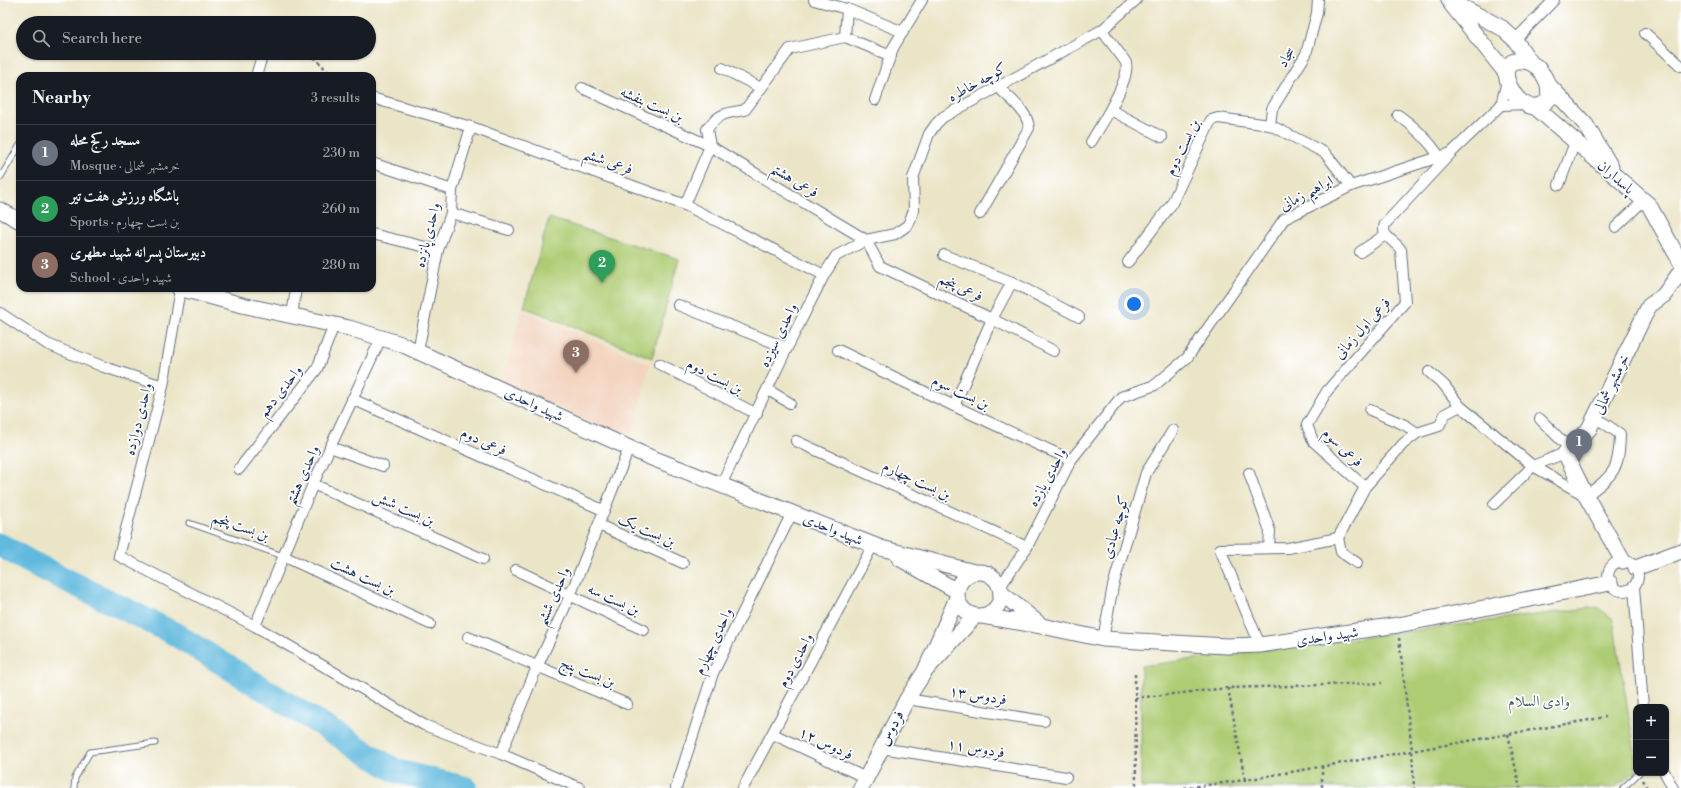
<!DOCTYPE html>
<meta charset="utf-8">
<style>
:root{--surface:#171b24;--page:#242831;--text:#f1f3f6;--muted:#9ea1a6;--line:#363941;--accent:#7c3aed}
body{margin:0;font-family:"Libre Bodoni",Amiri,serif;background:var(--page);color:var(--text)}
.controls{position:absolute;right:12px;bottom:12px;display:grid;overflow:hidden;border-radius:8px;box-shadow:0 1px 3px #0004}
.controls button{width:36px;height:36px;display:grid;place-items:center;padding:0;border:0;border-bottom:1px solid var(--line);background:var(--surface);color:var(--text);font:20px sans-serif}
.you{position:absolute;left:1134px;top:304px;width:14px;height:14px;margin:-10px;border:3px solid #fff;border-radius:50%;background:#1a73e8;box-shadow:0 0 0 6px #1a73e833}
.badge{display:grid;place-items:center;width:26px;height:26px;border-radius:50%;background:var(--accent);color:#fff;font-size:13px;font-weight:700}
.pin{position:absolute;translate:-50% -33px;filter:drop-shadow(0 1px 2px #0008)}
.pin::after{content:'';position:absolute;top:21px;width:14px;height:12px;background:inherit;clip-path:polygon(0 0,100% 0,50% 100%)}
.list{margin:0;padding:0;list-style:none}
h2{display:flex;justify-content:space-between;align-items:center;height:52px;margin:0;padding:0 16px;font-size:17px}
h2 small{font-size:13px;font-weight:400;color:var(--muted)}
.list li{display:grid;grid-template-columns:26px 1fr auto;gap:12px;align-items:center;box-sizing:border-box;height:56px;padding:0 16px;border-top:1px solid var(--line)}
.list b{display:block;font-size:15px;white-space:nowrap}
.list p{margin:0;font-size:13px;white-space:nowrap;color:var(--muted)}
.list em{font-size:13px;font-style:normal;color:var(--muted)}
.icon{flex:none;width:22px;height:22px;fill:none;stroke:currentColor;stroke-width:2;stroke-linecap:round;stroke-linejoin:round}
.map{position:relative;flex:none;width:1681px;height:788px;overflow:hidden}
.search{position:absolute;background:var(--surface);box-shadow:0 1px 3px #0004;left:16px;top:16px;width:360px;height:44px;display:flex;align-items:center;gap:10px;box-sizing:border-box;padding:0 14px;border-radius:22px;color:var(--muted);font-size:15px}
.panel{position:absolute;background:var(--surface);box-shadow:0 1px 3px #0004;left:16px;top:72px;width:360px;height:220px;border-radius:12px}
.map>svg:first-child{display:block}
</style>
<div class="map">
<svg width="1681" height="788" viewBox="0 0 1681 788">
<rect width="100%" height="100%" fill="#fff"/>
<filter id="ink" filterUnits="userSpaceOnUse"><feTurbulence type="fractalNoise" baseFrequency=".025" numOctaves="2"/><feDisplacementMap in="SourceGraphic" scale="8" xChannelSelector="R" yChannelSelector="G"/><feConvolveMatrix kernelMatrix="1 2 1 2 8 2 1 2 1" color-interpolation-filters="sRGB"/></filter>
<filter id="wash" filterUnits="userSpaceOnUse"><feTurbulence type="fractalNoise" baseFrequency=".012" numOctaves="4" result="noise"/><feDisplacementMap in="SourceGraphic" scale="16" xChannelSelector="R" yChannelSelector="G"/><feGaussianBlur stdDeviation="0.9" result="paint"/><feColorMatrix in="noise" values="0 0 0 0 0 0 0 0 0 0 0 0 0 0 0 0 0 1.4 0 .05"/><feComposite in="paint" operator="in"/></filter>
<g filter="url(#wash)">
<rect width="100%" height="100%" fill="#ebe5c7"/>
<polygon fill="#f3d4bf" points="522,310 650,364 631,439 502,382"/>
<g fill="#aecc73" stroke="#647e68">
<polygon points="549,218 679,259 652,358 524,307"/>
<polygon points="1597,607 1613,619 1636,760 1636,771 1614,788 1141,788 1141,666"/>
</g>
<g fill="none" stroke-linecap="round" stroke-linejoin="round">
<polyline stroke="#61b9de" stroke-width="24" points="0,545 28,561 173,633 396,771 465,788"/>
</g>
</g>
<g filter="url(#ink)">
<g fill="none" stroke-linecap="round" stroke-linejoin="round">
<g stroke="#646f83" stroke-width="7">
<g id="lane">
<polyline points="0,178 20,145"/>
<polyline points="189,523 283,556"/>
<polyline points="74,788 75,778 90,752 155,743"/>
<polyline points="1623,788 1639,773"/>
</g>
</g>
<g stroke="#646f83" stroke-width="12">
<g id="street">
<polyline points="814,0 847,9 903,32"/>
<polyline points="1645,33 1681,66"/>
<polyline points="845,37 847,9"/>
<polyline points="1515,40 1554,0"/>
<polyline points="722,68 761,88"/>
<polyline points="256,76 263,53"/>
<polyline points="582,88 710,146 866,240 880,266 992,319 1054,351"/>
<polyline points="372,98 471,127 685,205 824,275"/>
<polyline points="875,100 893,48 922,0"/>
<polyline points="1501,105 1527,104"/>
<polyline points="1111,110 1162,137"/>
<path d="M1398 115C1416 127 1428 140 1440 157"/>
<polyline points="1270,125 1272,109 1306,54 1317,13 1318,0"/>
<path d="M1091 142C1100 127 1131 79 1126 63 1124 58 1106 37 1102 30"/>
<polyline points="372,163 452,190"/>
<polyline points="1559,185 1575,142"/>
<path d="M685 205 710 146 707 129C719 113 726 113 745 110L790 49 845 37 891 56"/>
<polyline points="451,213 509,230"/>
<path d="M980 214 1029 128C1028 111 1009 98 998 87"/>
<polyline points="1616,227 1643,201"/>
<polyline points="372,234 438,250"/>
<polyline points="1360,252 1385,235"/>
<polyline points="944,255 1012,282 1079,317"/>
<polyline points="1128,262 1171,205 1211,120 1218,118 1270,125 1325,153 1351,186"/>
<polyline points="180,289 163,386 119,556 255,626 424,725 501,754 580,788"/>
<polyline points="678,305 787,348"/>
<polyline points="0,313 47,344 104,367 163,386"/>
<polyline points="292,316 296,288"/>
<polyline points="838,350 954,406 1071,460"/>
<polyline points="418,351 438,250 451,213 452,190 471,127"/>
<polyline points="659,364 757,414"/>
<polyline points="1429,372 1444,385 1460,406"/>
<polyline points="768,390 790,403"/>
<polyline points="352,399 603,510"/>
<polyline points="954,406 992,319 1012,282"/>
<polyline points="1370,410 1405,425 1417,433"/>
<polyline points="1540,419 1569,448"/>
<polyline points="796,441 1027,547"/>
<polyline points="330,447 383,466"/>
<polyline points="239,469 317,369 334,325"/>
<polyline points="1249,473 1270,531 1269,547"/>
<polyline points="313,484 483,559"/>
<polyline points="721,485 787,348 824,275 836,256 866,240 895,234 908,225 914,210 913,178 929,134 936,124 943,117 1102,30 1136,0"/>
<path d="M1365 487 1313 441 1307 425 1327 391 1405 302 1401 250C1395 240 1380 237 1385 224L1450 154"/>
<polyline points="1494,504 1533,466 1565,453"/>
<polyline points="599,525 683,563"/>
<polyline points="1338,538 1341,552 1357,563"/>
<polyline points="283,556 430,624"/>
<circle cx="1623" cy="576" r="15"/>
<polyline points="516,570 644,630"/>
<polyline points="1000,587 1027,547 1071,460 1121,397 1155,385 1187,358 1284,219 1351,186 1451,153 1501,105 1507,81"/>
<polyline points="1634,587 1643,707"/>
<polyline points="255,626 313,484 381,338"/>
<polyline points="468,637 627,704"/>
<polyline points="1103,639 1113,586 1146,473 1173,430"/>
<path d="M1260 645 1220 549 1288 548 1338 538 1365 487 1403 444 1417 433 1439 426 1445 414 1460 406 1533 466 1586 496C1614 474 1619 471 1620 434L1595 417"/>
<polyline points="907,699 1044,721"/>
<polyline points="773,734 866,778"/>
<polyline points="881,748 1066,777"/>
<polyline points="501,754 537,667 570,596 629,448"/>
<polyline points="1665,773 1673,788"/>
<polyline points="676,788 713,673 792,513"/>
<polyline points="743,788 873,545"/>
</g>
</g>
<g stroke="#646f83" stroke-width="17">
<g id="secondary">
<path d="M1449 0 1502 28 1515 40 1531 63 1537 67 1544 76 1548 84 1549 99C1520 132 1480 46 1531 63"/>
<polyline points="1451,4 1506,73"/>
<polyline points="1548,84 1586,125 1611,167"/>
<polyline points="1534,106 1649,205 1681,263"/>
<polyline points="0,210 20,221"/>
<polyline points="179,288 242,305 349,328 401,344 647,456 881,548 974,572"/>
<polyline points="899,558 957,591"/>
<polyline points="1623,561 1586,496 1565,453 1589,429 1649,306 1664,295 1681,271"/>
<polyline points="1636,568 1681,551"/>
<circle cx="979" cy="594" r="22"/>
<polyline points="957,598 925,671 975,616"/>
<polyline points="982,616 1042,626 1001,593"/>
<polyline points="1042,626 1103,639 1227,646 1260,645 1398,625 1610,583"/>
<polyline points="861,788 907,699 925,671"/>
</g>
</g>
<g stroke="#646f83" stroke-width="2.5" stroke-dasharray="3 3" stroke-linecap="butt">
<polyline points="297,53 313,56 332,76"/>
<polyline points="1399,638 1412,750 1414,788"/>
<polyline points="1135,674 1136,788"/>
<polyline points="1228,688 1245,780"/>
<polyline points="1135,698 1228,688 1382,683"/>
<polyline points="1508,734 1520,788"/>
<polyline points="1322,766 1322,788"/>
<polyline points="1643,780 1647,788"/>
<polyline points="1184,788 1245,780 1606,717"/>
</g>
<use href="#lane" stroke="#fff" stroke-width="5"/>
<use href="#street" stroke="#fff" stroke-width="10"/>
<use href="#secondary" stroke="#fff" stroke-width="15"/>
</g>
</g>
<g text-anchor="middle" stroke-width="3.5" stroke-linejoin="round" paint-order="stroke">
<g font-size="15" fill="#1b2f5e" stroke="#fff">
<text transform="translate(1286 57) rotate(-61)" y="5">سجاد</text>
<text transform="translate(977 82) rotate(-29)" y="5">كوچه خاطره</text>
<text transform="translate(652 104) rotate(24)" y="5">بن بست بنفشه</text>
<text transform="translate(1182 147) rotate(-64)" y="5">بن بست دوم</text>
<text transform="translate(608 161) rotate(19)" y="5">فرعی ششم</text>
<text transform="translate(1616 177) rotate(41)" y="5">پاسداران</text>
<text transform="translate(795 180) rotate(31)" y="5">فرعی هشتم</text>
<text transform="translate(1306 193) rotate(-28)" y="5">ابراهیم زمانی</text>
<text transform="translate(427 235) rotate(-76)" y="5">واحدی پانزده</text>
<text transform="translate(961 287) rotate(25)" y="5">فرعی پنجم</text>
<text transform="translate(1362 328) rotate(-48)" y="5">فرعی اول زمانی</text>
<text transform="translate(778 335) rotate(-64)" y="5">واحدی سیزده</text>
<text transform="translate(715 376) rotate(27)" y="5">بن بست دوم</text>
<text transform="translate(1611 384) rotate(-64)" y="5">خرمشهر شمالی</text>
<text transform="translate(280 391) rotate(-52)" y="5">واحدی دهم</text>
<text transform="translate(961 392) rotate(25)" y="5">بن بست سوم</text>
<text transform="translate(534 404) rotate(25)" y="5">شهید واحدی</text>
<text transform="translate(138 419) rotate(-76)" y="5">واحدی دوازده</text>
<text transform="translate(484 441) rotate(24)" y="5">فرعی دوم</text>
<text transform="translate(1343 447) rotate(43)" y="5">فرعی سوم</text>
<text transform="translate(302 475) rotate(-66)" y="5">واحدی هشتم</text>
<text transform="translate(1047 477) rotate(-61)" y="5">واحدی یازده</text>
<text transform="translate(917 480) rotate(25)" y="5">بن بست چهارم</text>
<text transform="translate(404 508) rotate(24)" y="5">بن بست شش</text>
<text transform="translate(241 526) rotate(19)" y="5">بن بست پنجم</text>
<text transform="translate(1115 527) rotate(-74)" y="5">کوچه عبادی</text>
<text transform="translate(833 529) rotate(22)" y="5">شهید واحدی</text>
<text transform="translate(647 530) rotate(24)" y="5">بن بست یک</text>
<text transform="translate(363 576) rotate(25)" y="5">بن بست هشت</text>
<text transform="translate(553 596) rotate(-66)" y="5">واحدی ششم</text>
<text transform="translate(614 599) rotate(25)" y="5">بن بست سه</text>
<text transform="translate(1327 636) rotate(-8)" y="5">شهید واحدی</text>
<text transform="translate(713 641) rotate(-65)" y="5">واحدی چهارم</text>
<text transform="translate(795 660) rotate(-62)" y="5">واحدی دوم</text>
<text transform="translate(588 672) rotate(22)" y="5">بن بست پنج</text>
<text transform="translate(978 695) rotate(9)" y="5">فردوس ۱۳</text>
<text transform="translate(891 728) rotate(-62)" y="5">فردوس</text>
<text transform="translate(826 743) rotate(25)" y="5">فردوس ۱۲</text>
<text transform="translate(976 748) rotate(9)" y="5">فردوس ۱۱</text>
</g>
<g font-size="15" fill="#475e64" stroke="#fff">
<text x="1539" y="706">وادی السلام</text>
</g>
</g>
</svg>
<div class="controls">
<button>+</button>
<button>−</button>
</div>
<div class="you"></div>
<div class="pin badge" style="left:1579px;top:462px;background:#6b7280">1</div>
<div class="pin badge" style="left:602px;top:283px;background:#2e9e5b">2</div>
<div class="pin badge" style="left:576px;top:373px;background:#8d6e63">3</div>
<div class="search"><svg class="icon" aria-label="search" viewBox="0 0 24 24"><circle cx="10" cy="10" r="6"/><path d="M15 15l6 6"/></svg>Search here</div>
<section class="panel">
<h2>Nearby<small>3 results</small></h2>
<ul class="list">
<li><span class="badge" style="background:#6b7280">1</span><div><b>مسجد رکج محله</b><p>Mosque · خرمشهر شمالی</p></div><em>230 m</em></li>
<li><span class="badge" style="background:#2e9e5b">2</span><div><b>باشگاه ورزشی هفت تیر</b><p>Sports · بن بست چهارم</p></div><em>260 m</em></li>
<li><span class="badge" style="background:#8d6e63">3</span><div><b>دبیرستان پسرانه شهید مطهری</b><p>School · شهید واحدی</p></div><em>280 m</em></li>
</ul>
</section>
</div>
